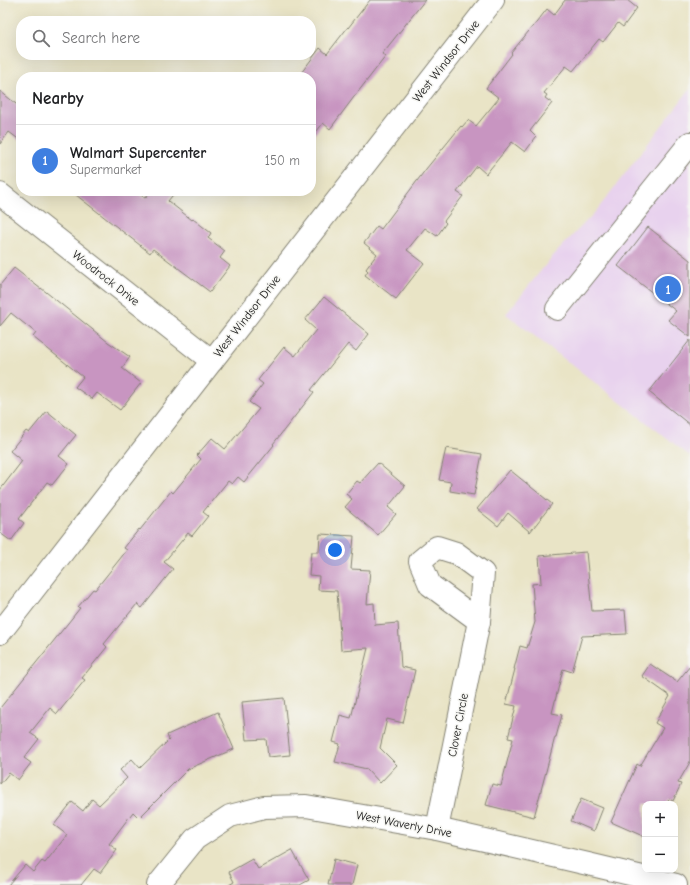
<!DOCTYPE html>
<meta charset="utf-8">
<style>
:root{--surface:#fff;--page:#f6f6f6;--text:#202124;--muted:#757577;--line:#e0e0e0;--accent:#1f6fb2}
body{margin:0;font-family:"Comic Neue",sans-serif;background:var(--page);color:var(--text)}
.controls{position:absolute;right:12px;bottom:12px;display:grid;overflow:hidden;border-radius:8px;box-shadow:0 4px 16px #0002}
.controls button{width:36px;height:36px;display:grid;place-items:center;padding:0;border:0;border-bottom:1px solid var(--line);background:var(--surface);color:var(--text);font:20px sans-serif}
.you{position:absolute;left:335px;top:550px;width:14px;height:14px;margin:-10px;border:3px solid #fff;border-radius:50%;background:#1a73e8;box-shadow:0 0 0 6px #1a73e833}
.badge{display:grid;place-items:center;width:26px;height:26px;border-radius:50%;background:var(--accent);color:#fff;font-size:13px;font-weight:700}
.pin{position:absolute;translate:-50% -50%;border:2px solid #fff;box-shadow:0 1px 4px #0006}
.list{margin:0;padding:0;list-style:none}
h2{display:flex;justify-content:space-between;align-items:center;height:52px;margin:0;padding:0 16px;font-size:17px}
h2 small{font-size:13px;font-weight:400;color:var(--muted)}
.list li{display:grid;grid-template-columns:26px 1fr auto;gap:12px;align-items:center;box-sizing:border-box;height:72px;padding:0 16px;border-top:1px solid var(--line)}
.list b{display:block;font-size:15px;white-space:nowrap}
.list p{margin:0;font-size:13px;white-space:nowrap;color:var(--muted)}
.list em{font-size:13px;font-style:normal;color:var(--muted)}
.icon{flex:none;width:22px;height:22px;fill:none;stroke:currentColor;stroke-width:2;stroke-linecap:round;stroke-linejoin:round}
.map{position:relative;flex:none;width:690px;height:885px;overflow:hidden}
.search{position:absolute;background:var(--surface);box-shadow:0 4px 16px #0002;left:16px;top:16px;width:300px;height:44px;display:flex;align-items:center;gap:10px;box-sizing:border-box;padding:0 14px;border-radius:16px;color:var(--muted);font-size:15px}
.panel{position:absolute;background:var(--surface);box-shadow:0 4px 16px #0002;left:16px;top:72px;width:300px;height:124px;border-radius:16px}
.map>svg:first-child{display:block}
</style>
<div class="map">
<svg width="690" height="885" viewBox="0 0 690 885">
<rect width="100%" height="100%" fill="#f6f6f2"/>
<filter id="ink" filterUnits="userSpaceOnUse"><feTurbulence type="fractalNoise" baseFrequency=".025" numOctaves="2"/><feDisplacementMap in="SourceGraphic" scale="8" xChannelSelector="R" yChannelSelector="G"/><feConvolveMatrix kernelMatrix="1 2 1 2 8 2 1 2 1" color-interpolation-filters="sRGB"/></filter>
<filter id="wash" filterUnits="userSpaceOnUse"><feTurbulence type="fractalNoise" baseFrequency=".012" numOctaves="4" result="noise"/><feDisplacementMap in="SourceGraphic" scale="16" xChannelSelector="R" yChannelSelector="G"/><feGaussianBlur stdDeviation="0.9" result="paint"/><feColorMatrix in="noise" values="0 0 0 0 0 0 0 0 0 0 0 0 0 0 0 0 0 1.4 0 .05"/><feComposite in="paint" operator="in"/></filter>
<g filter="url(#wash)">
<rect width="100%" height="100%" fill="#e9e4c6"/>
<polygon fill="#e8d2ee" points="690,89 690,456 506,314 552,257 597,210"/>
<g id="blocks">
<g fill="#c895c1">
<polygon points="370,0 425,0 382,54 386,56 354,97 330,129 323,123 311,139 311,77 298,77 320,48 327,54 348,27 348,28"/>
<polygon points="565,0 627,0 637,8 623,27 618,23 603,42 599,39 573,71 566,66 544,93 547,95 545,98 552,103 530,131 536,137 525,152 512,142 486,174 477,166 457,192 463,196 444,221 446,223 437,236 425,228 407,250 424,263 396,299 365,275 368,271 366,269 377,254 364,243 377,226 381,229 426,169 461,126 462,127 468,120 476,126 499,98 486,88 512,54 511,53 533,26 533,27 547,9 554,15"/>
<polygon points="0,91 21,108 21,141 9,132 0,144"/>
<polygon points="71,191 135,191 145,198 151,191 176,191 168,201 192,220 193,219 211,233 208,238 225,251 220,258 230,266 210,292 153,249 150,253"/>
<polygon points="648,227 690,260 690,337 668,320 676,311 618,266"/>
<polygon points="14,268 41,289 41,288 108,342 130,357 122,368 141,383 120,410 97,393 92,399 75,387 83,377 33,337 36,333 11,313 0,326 0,285"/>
<polygon points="324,297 369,334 356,351 348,344 311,390 314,392 273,444 274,445 244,482 238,477 232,484 228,481 203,512 208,516 192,536 188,533 164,562 173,569 142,608 137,604 104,644 107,647 82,678 85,680 57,714 50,708 30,733 39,739 24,758 31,763 18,780 9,773 0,784 0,708 80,608 78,607 93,589 95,590 127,550 124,548 139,529 140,530 171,491 173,493 201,459 197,455 212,438 225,449 259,409 249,402 263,384 258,380 284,347 295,356 316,330 305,320"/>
<polygon points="690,340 690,425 649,392"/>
<polygon points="47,411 76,435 59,456 69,464 52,485 47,482 19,519 24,523 11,541 0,533 0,490 22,461 10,451 26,431 29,433"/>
<polygon points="446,448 482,454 474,495 450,491 451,482 439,480"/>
<polygon points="378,463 405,486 388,507 396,514 378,535 345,507 352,499 346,494 357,481 360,483"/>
<polygon points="510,470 552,504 530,532 508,513 498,526 477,509"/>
<polygon points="320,534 354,536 351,569 370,570 367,604 374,603 375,625 398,623 401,667 415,670 403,723 387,719 380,748 397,765 380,783 367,769 335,762 340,744 333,742 340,715 351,718 368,648 341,650 337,591 318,590 319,576 309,575 311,552 319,552"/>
<polygon points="586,552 592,611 625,610 627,634 582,636 572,672 563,669 552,713 562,715 556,737 555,737 534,817 486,805 492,784 501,786 513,739 508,738 516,706 506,704 515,669 514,669 520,646 527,648 535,622 532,584 541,583 539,556"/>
<polygon points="650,664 677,682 690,666 690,762 678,783 681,784 673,801 669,799 667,804 645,804 645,837 611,822 637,764 640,766 663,728 655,723 670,696 642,676"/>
<polygon points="284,698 290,755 268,757 266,739 246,740 242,702"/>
<polygon points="218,712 234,749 188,769 139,818 133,812 109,844 117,850 100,873 94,869 81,885 8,885 25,865 33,872 42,861 45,863 67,835 54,825 72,802 83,811 92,799 99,805 127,778 120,770 132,759 140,768 169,740 167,735"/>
<polygon points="581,799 603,808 594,831 571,821"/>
<polygon points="292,850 309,880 300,885 229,885 234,882 229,872 252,859 258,869"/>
<polygon points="334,859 357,865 352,885 328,885"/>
</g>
</g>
</g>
<g filter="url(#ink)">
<use href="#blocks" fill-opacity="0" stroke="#828071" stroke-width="1"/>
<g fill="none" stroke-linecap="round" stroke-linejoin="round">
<g stroke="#828071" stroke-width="24">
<g id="minor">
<polyline points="0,194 212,361"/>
<polyline points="557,309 690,143"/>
<polygon points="437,547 456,553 483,573 479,621 430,585 420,561"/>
<polyline points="0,633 493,0"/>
<polyline points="437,829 479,621"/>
<polyline points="158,885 195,839 230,816 264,807 306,806 437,829 588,864 676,885"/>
</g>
</g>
<use href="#minor" stroke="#fff" stroke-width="22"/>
</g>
</g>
<g text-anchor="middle" stroke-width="3" stroke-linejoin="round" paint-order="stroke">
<g font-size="12" fill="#1c1c1c" stroke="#f6f6f2">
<text transform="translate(446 61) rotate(-52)" y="4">West Windsor Drive</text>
<text transform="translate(106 278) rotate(38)" y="4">Woodrock Drive</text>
<text transform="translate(247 316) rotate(-52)" y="4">West Windsor Drive</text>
<text transform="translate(458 725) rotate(-79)" y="4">Clover Circle</text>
<text transform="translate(404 824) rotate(11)" y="4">West Waverly Drive</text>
</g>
</g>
</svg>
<div class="controls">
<button>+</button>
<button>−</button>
</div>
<div class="you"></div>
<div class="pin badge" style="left:668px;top:289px;background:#3f7fe0">1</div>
<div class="search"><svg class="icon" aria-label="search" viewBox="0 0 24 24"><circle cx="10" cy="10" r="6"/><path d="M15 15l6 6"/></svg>Search here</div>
<section class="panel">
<h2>Nearby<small></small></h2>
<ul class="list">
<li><span class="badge" style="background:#3f7fe0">1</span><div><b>Walmart Supercenter</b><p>Supermarket</p></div><em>150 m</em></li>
</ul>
</section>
</div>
